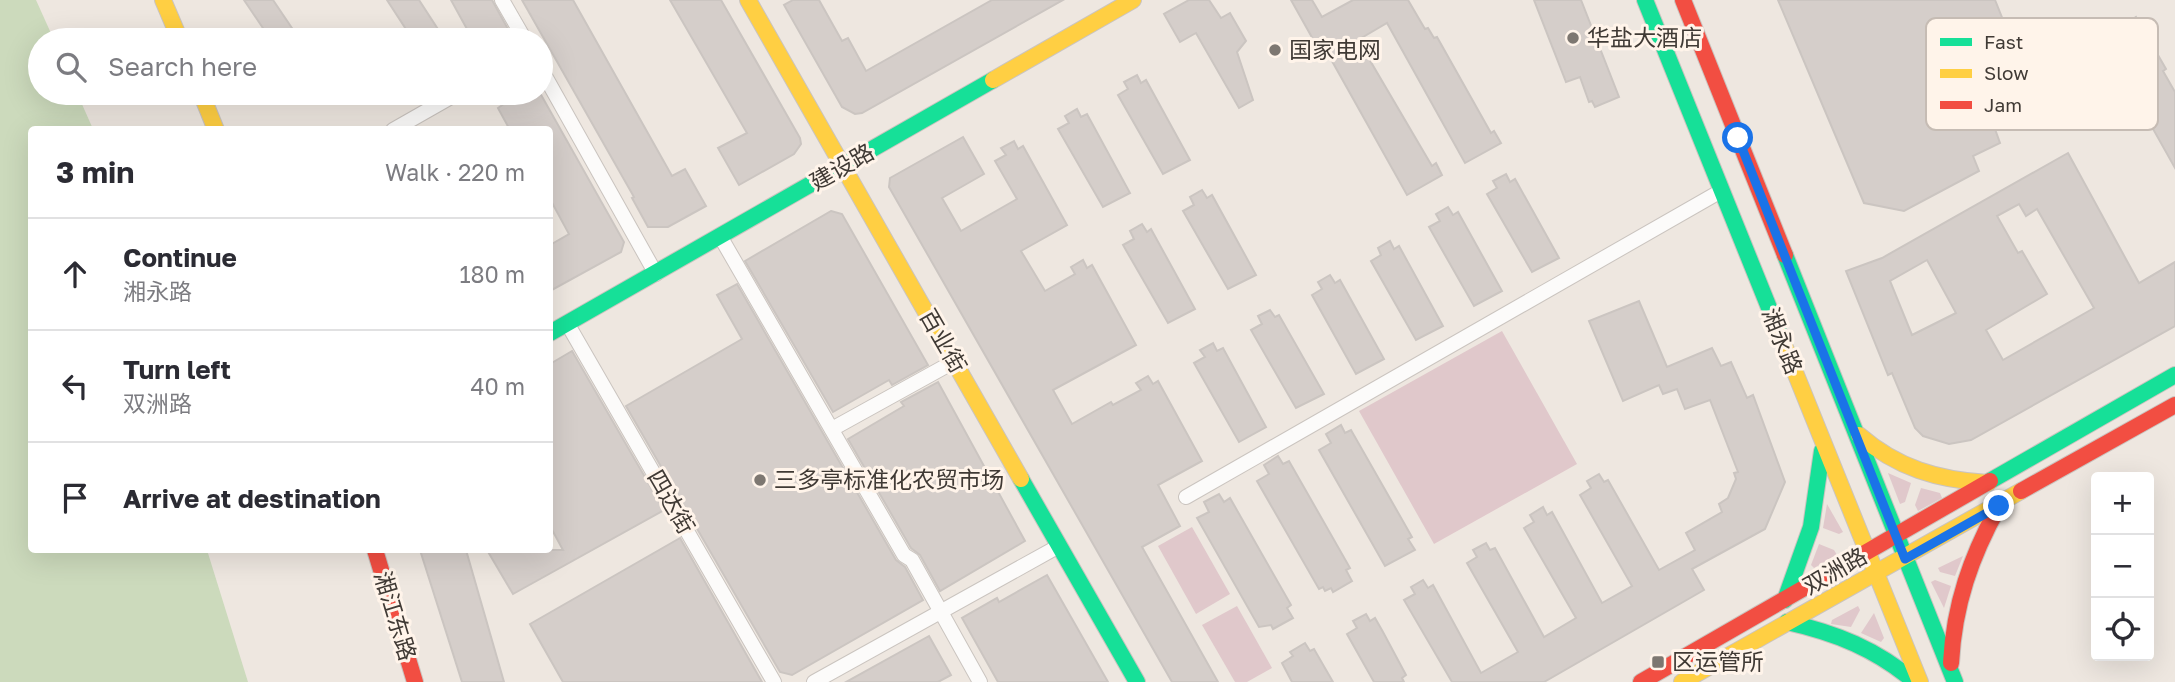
<!DOCTYPE html>
<meta charset="utf-8">
<style>
:root{--surface:#fff;--page:#f7f7f7;--text:#2b2b33;--muted:#7c7c81;--line:#e1e1e2}
body{margin:0;font-family:"Golos Text","Noto Sans SC",sans-serif;background:var(--page);color:var(--text)}
.controls{position:absolute;right:21px;bottom:21px;display:grid;overflow:hidden;border-radius:7px;box-shadow:0 7px 28px #0002}
.controls button{width:63px;height:63px;display:grid;place-items:center;padding:0;border:0;border-bottom:2px solid var(--line);background:var(--surface);color:var(--text);font:35px sans-serif}
.stop{position:absolute;width:21px;height:21px;margin:-16px;border:5px solid #1a73e8;border-radius:50%;background:#fff}
.stop.end{background:#1a73e8;border-color:#fff;box-shadow:0 2px 7px #0008}
.list{margin:0;padding:0;list-style:none}
h2{display:flex;justify-content:space-between;align-items:center;height:91px;margin:0;padding:0 28px;font-size:30px}
h2 small{font-size:23px;font-weight:400;color:var(--muted)}
.list li{display:grid;grid-template-columns:46px 1fr auto;gap:21px;align-items:center;box-sizing:border-box;height:112px;padding:0 28px;border-top:2px solid var(--line)}
.list b{display:block;font-size:26px;white-space:nowrap}
.list p{margin:0;font-size:23px;white-space:nowrap;color:var(--muted)}
.list em{font-size:23px;font-style:normal;color:var(--muted)}
.icon{flex:none;width:38px;height:38px;fill:none;stroke:currentColor;stroke-width:2;stroke-linecap:round;stroke-linejoin:round}
.map{position:relative;flex:none;width:2175px;height:682px;overflow:hidden}
.search{position:absolute;background:var(--surface);box-shadow:0 7px 28px #0002;left:28px;top:28px;width:525px;height:77px;display:flex;align-items:center;gap:18px;box-sizing:border-box;padding:0 24px;border-radius:38px;color:var(--muted);font-size:26px}
.panel{position:absolute;background:var(--surface);box-shadow:0 7px 28px #0002;left:28px;top:126px;width:525px;height:427px;border-radius:7px}
.map>svg:first-child{display:block}
</style>
<div class="map">
<svg width="2175" height="682" viewBox="0 0 2175 682">
<rect width="100%" height="100%" fill="#eee7e0"/>
<g fill="#e0c8cb">
<polygon points="1502,331 1577,464 1434,544 1359,411"/>
<polygon points="1888,473 1911,483 1905,502 1900,504"/>
<polygon points="1921,488 1940,493 1942,498 1918,511 1915,505"/>
<polygon points="1827,504 1843,532 1839,534 1823,528"/>
<polygon points="1192,527 1230,594 1196,614 1158,546"/>
<polygon points="1819,544 1834,550 1837,555 1814,568 1811,565"/>
<polygon points="1963,556 1955,576 1940,572 1938,568"/>
<polygon points="1935,580 1951,586 1944,608 1931,582"/>
<polygon points="1237,606 1272,668 1247,682 1235,682 1202,625"/>
<polygon points="1858,606 1860,610 1851,627 1831,624 1832,620"/>
<polygon points="1874,613 1884,638 1881,642 1861,633"/>
</g>
<polygon fill="#ccdabc" points="0,0 36,0 54,40 40,40 40,93 77,93 93,129 32,130 32,550 207,550 248,682 0,682"/>
<g fill="#d5ceca" stroke="#cbc5c1" stroke-width="2" fill-rule="evenodd">
<polygon points="244,0 273,0 300,40 271,40"/>
<polygon points="387,0 419,0 445,40 413,40"/>
<polygon points="451,0 492,0 514,40 473,40"/>
<polygon points="522,0 573,0 672,176 685,169 706,206 668,227 648,227 632,198 634,197"/>
<polygon points="670,0 721,0 800,138 801,144 794,154 739,185 718,148 747,133"/>
<polygon points="793,0 819,0 842,41 848,38 866,71 992,0 1063,0 862,113 855,114 842,107 784,5"/>
<polygon points="1189,0 1209,0 1221,18 1230,13 1246,41 1237,52 1253,100 1239,108 1196,33 1180,42 1164,14"/>
<polygon points="1291,0 1312,0 1322,17 1353,0 1408,0 1425,29 1428,28 1434,38 1437,37 1491,133 1494,131 1501,143 1465,163 1387,23 1358,40 1432,166 1436,163 1442,175 1407,195 1328,54 1323,57"/>
<polygon points="1534,0 1581,0 1619,97 1595,107 1592,101 1589,102 1580,77 1566,82"/>
<polygon points="1778,0 1995,0 2007,30 1981,42 1989,62 1973,68 2000,143 1973,156 1979,171 1904,211 1864,203"/>
<polygon points="2136,17 2166,69 2163,71 2175,92 2175,168 2139,104 2146,100 2108,36"/>
<polygon points="1137,75 1141,83 1146,80 1190,160 1163,174 1118,95 1128,89 1124,82"/>
<polygon points="503,93 540,93 624,242 621,252 550,291 550,245 569,234 550,199 550,130 510,130 498,108 508,101"/>
<polygon points="1077,109 1081,117 1087,114 1130,193 1103,207 1058,129 1069,123 1065,116"/>
<polygon points="963,137 984,174 942,198 961,231 1017,199 995,161 1006,155 1001,148 1014,141 1018,149 1023,146 1067,225 1021,251 1045,291 1075,274 1071,267 1083,260 1087,268 1092,265 1136,345 1053,390 1072,424 1111,402 1113,405 1141,390 1136,383 1148,376 1153,384 1158,381 1202,461 1158,485 1180,526 1142,547 1218,682 1172,682 889,187 890,178"/>
<path d="M2068 153 2139 283 2175 262V326L1971 440 1949 444 1923 436 1915 428 1892 373 1888 375 1846 271 1882 258ZM2019 204 2026 216 2037 209 2094 308 2003 360 1986 330 2047 294 2022 251 2018 253 1997 216ZM1927 260 1956 313 1912 335 1890 281Z"/>
<polygon points="1506,174 1510,182 1515,179 1559,258 1532,272 1487,194 1497,188 1493,181"/>
<polygon points="1202,190 1207,198 1212,195 1256,275 1228,289 1183,211 1194,205 1190,197"/>
<polygon points="1448,207 1453,215 1458,212 1502,291 1474,306 1429,227 1440,221 1436,214"/>
<polygon points="831,211 842,214 928,365 892,385 889,380 833,412 745,261"/>
<polygon points="1142,224 1147,232 1151,229 1195,309 1168,323 1123,245 1134,239 1130,231"/>
<polygon points="1390,241 1394,249 1399,246 1443,326 1416,340 1371,261 1381,255 1378,248"/>
<polygon points="1330,275 1335,283 1340,280 1384,359 1356,374 1312,295 1322,289 1318,282"/>
<polygon points="737,284 896,560 905,567 923,600 792,675 780,672 626,406 742,339 717,295"/>
<polygon points="1639,301 1667,367 1712,348 1721,366 1731,362 1747,398 1753,395 1785,482 1765,529 1692,569 1704,590 1544,682 1452,682 1404,600 1415,594 1411,587 1423,580 1428,588 1433,585 1481,673 1518,652 1467,563 1477,557 1473,550 1486,543 1490,550 1495,548 1544,637 1576,618 1524,528 1534,522 1530,515 1543,507 1547,515 1552,512 1602,603 1632,586 1580,495 1591,488 1587,481 1599,474 1604,482 1608,480 1659,570 1695,550 1686,533 1722,512 1719,504 1728,498 1736,479 1734,473 1738,472 1710,400 1685,409 1677,389 1663,394 1659,385 1623,401 1589,321"/>
<polygon points="1270,310 1275,317 1279,315 1324,394 1296,408 1251,330 1262,324 1258,316"/>
<polygon points="1213,343 1217,351 1223,348 1266,427 1239,442 1194,363 1205,357 1200,350"/>
<polygon points="572,351 664,510 513,594 487,550 563,550 550,526 550,364"/>
<polygon points="938,382 1025,541 940,591 920,555 911,548 848,439 904,406 901,402"/>
<polygon points="1341,425 1345,433 1351,430 1412,537 1408,539 1415,550 1385,566 1319,450 1331,443 1326,434"/>
<polygon points="1278,456 1283,464 1289,461 1350,568 1346,570 1352,581 1333,592 1331,588 1325,591 1323,587 1319,589 1257,481 1269,474 1264,465"/>
<polygon points="1219,494 1224,502 1230,498 1291,605 1287,608 1293,618 1273,629 1271,625 1259,627 1197,518 1209,512 1204,502"/>
<polygon points="680,538 762,682 563,682 530,624"/>
<polygon points="420,550 466,550 504,682 462,682"/>
<polygon points="1047,575 1108,682 998,682 962,618 997,598 999,602"/>
<polygon points="1366,614 1370,621 1375,618 1383,632 1406,675 1402,678 1404,682 1374,682 1347,634 1357,628 1353,621"/>
<polygon points="929,636 951,675 938,682 846,682"/>
<polygon points="1305,643 1310,651 1314,649 1333,682 1292,682 1282,663 1293,656 1290,652"/>
</g>
<g fill="none" stroke-linecap="round" stroke-linejoin="round">
<g stroke="#cac4bf" stroke-width="16">
<g id="street">
<polyline points="502,0 525,40"/>
<polyline points="541,69 656,274"/>
<polyline points="393,130 458,93"/>
<polyline points="720,236 904,555 912,560 980,682"/>
<polyline points="567,323 774,682"/>
<polyline points="832,429 955,361"/>
<polyline points="1186,497 1721,191"/>
<polyline points="814,682 1059,546"/>
</g>
</g>
<g stroke="#cac4bf" stroke-width="18">
<g id="fast">
<polyline points="1645,0 1780,335"/>
<polyline points="1785,255 1955,682"/>
<polyline points="550,333 993,80"/>
<polyline points="1021,479 1137,682"/>
<polyline points="1990,481 2175,375"/>
<polyline points="1785,600 1811,527 1822,451"/>
<path d="M1787 622C1836 633 1876 649 1915 682"/>
</g>
</g>
<g stroke="#cac4bf" stroke-width="18">
<g id="slow">
<polyline points="163,0 180,40"/>
<polyline points="748,0 1021,479"/>
<polyline points="993,80 1133,0"/>
<polyline points="201,93 216,130"/>
<polyline points="1780,335 1920,682"/>
<path d="M1859 435C1897 468 1938 480 1988 483"/>
<polyline points="1682,682 2021,491"/>
</g>
</g>
<g stroke="#cac4bf" stroke-width="18">
<g id="jam">
<polyline points="1683,0 1785,255"/>
<polyline points="2021,491 2175,405"/>
<polyline points="375,550 415,682"/>
<path d="M1951 663C1954 605 1971 556 1999 506"/>
<polyline points="1641,682 1990,481"/>
</g>
</g>
<use href="#street" stroke="#fcfbfa" stroke-width="14"/>
<use href="#fast" stroke="#16e098" stroke-width="16"/>
<use href="#slow" stroke="#ffcf43" stroke-width="16"/>
<use href="#jam" stroke="#f24e42" stroke-width="16"/>
</g>
<g fill="none" stroke-linecap="round" stroke-linejoin="round">
<polyline stroke="#1a73e8" stroke-width="9" points="1738,138 1905,559 1999,506"/>
</g>
<g fill="#7d7771" stroke="#fff4ea" stroke-width="2.5">
<circle cx="1573" cy="38" r="7"/>
<circle cx="1275" cy="50" r="7"/>
<circle cx="760" cy="480" r="7"/>
<rect x="1651" y="655" width="14" height="14" rx="3.5"/>
</g>
<g text-anchor="middle" stroke-width="6" stroke-linejoin="round" paint-order="stroke">
<g font-size="23" fill="#403a35" stroke="#fff4ea" text-anchor="start">
<text x="1587" y="46">华盐大酒店</text>
<text x="1289" y="58">国家电网</text>
<text x="774" y="488">三多亭标准化农贸市场</text>
<text x="1672" y="670">区运管所</text>
</g>
<g font-size="23" fill="#403a35" stroke="#fff4ea">
<text transform="translate(842 167) rotate(-30)" y="8">建设路</text>
<text transform="translate(943 341) rotate(60)" y="8">百业街</text>
<text transform="translate(1782 341) rotate(68)" y="8">湘永路</text>
<text transform="translate(671 502) rotate(60)" y="8">四达街</text>
<text transform="translate(1835 571) rotate(-30)" y="8">双洲路</text>
<text transform="translate(395 616) rotate(73)" y="8">湘江东路</text>
</g>
</g>
<rect x="1926" y="18" width="232" height="112" rx="10" fill="#fff4ea" stroke="#c6bcb4" stroke-width="2"/>
<rect x="1940" y="38" width="32" height="8" fill="#16e098"/>
<rect x="1940" y="69" width="32" height="9" fill="#ffcf43"/>
<rect x="1940" y="101" width="32" height="8" fill="#f24e42"/>
<g font-size="19" fill="#403a35">
<text x="1984" y="49">Fast</text>
<text x="1984" y="80">Slow</text>
<text x="1984" y="112">Jam</text>
</g>
</svg>
<div class="controls">
<button>+</button>
<button>−</button>
<button><svg class="icon" aria-label="locate" viewBox="0 0 24 24"><circle cx="12" cy="12" r="6"/><path d="M12 2v4M12 18v4M2 12h4M18 12h4"/></svg></button>
</div>
<div class="stop" style="left:1738px;top:138px"></div>
<div class="stop end" style="left:1999px;top:506px"></div>
<div class="search"><svg class="icon" aria-label="search" viewBox="0 0 24 24"><circle cx="10" cy="10" r="6"/><path d="M15 15l6 6"/></svg>Search here</div>
<section class="panel">
<h2>3 min<small>Walk · 220 m</small></h2>
<ul class="list">
<li><svg class="icon" aria-label="ahead" viewBox="0 0 24 24"><path d="M12 20V5M6 11l6-6 6 6"/></svg><div><b>Continue</b><p>湘永路</p></div><em>180 m</em></li>
<li><svg class="icon" aria-label="left" viewBox="0 0 24 24"><path d="M17 20v-9H6M10 6l-5 5 5 5"/></svg><div><b>Turn left</b><p>双洲路</p></div><em>40 m</em></li>
<li><svg class="icon" aria-label="arrive" viewBox="0 0 24 24"><path d="M6 21V4h12l-3 4 3 4H6"/></svg><div><b>Arrive at destination</b></div></li>
</ul>
</section>
</div>
